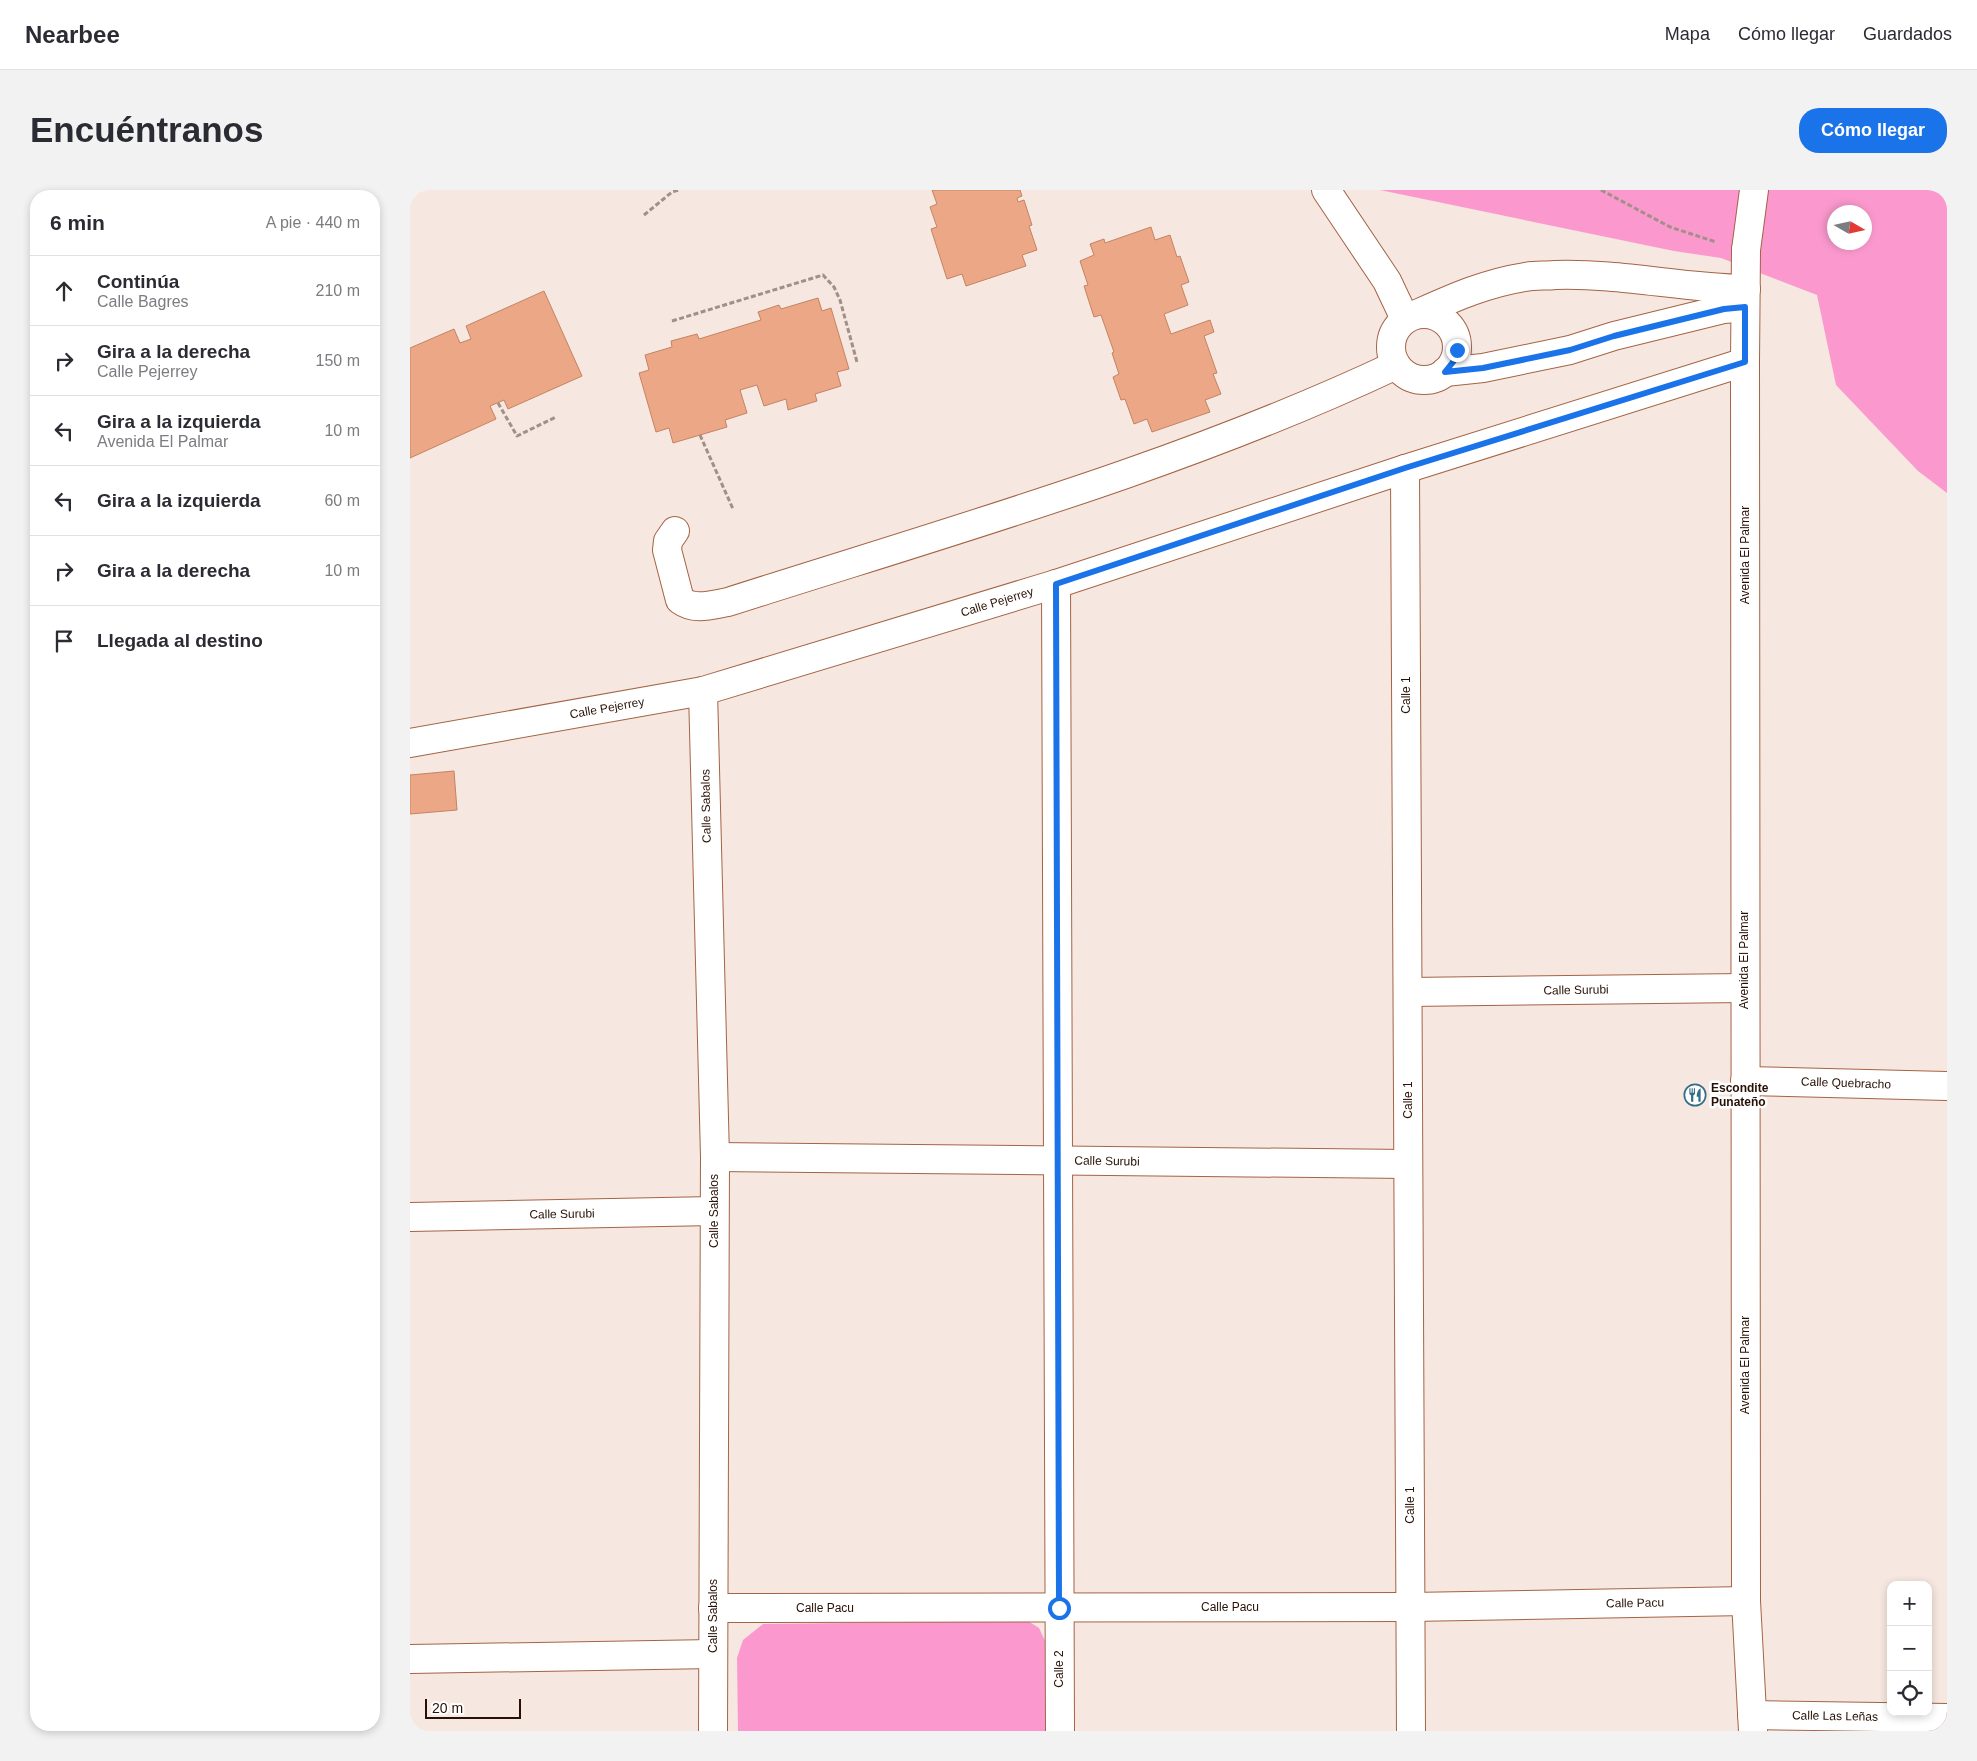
<!DOCTYPE html>
<html lang="es">
<meta charset="utf-8">
<style>
:root{--surface:#fff;--page:#f2f2f3;--text:#2b2b33;--muted:#7c7c81;--line:#e1e1e2;--accent:#1a73e8}
body{margin:0;font-family:Arial,sans-serif;background:var(--page);color:var(--text)}
.controls{position:absolute;right:15px;bottom:15px;display:grid;overflow:hidden;border-radius:10px;box-shadow:0 2px 8px #0003}
.controls button{width:45px;height:45px;display:grid;place-items:center;padding:0;border:0;border-bottom:1px solid var(--line);background:var(--surface);color:var(--text);font:25px sans-serif}
.compass{position:absolute;left:1417px;top:15px;width:45px;height:45px;border-radius:50%;background:var(--surface);box-shadow:0 2px 8px #0003;rotate:99deg}
.scale{position:absolute;left:15px;bottom:12px;width:96px;box-sizing:border-box;padding-left:5px;border:2px solid #281004;border-top:0;font-size:14px;line-height:18px;white-space:nowrap;color:#281004;-webkit-text-stroke:4px #fff;paint-order:stroke}
.stop{position:absolute;width:15px;height:15px;margin:-11px;border:4px solid #1a73e8;border-radius:50%;background:#fff}
.stop.end{background:#1a73e8;border-color:#fff;box-shadow:0 1px 5px #0008}
.list{margin:0;padding:0;list-style:none}
h2{display:flex;justify-content:space-between;align-items:center;height:65px;margin:0;padding:0 20px;font-size:21px}
h2 small{font-size:16px;font-weight:400;color:var(--muted)}
.list li{display:grid;grid-template-columns:32px 1fr auto;gap:15px;align-items:center;box-sizing:border-box;height:70px;padding:0 20px;border-top:1px solid var(--line)}
.list b{display:block;font-size:19px;white-space:nowrap}
.list p{margin:0;font-size:16px;white-space:nowrap;color:var(--muted)}
.list em{font-size:16px;font-style:normal;color:var(--muted)}
.icon{flex:none;width:28px;height:28px;fill:none;stroke:currentColor;stroke-width:2;stroke-linecap:round;stroke-linejoin:round}
.map{position:relative;flex:none;width:1537px;height:1541px;overflow:hidden;border-radius:20px}
header{display:flex;align-items:center;gap:30px;box-sizing:border-box;height:70px;padding:0 25px;background:var(--surface);border-bottom:1px solid var(--line)}
header strong{font-size:24px}
nav{display:flex;gap:28px;margin-inline-start:auto;font-size:18px}
.intro{display:flex;align-items:center;justify-content:space-between;box-sizing:border-box;height:120px;padding:0 30px}
h1{margin:0;font-size:35px}
.button{padding:12px 22px;border-radius:20px;background:var(--accent);color:#fff;font-size:18px;font-weight:700}
main{display:flex;gap:30px;padding:0 30px}
aside{flex:1;background:var(--surface);border-radius:20px;box-shadow:0 2px 8px #0003}
.map>svg:first-child{display:block}
</style>
<header>
<strong>Nearbee</strong>
<nav><a>Mapa</a><a>Cómo llegar</a><a>Guardados</a></nav>
</header>
<div class="intro"><h1>Encuéntranos</h1><a class="button">Cómo llegar</a></div>
<main>
<aside>
<h2>6 min<small>A pie · 440 m</small></h2>
<ul class="list">
<li><svg class="icon" aria-label="ahead" viewBox="0 0 24 24"><path d="M12 20V5M6 11l6-6 6 6"/></svg><div><b>Continúa</b><p>Calle Bagres</p></div><em>210 m</em></li>
<li><svg class="icon" aria-label="right" viewBox="0 0 24 24"><path d="M7 20v-9h11M14 6l5 5-5 5"/></svg><div><b>Gira a la derecha</b><p>Calle Pejerrey</p></div><em>150 m</em></li>
<li><svg class="icon" aria-label="left" viewBox="0 0 24 24"><path d="M17 20v-9H6M10 6l-5 5 5 5"/></svg><div><b>Gira a la izquierda</b><p>Avenida El Palmar</p></div><em>10 m</em></li>
<li><svg class="icon" aria-label="left" viewBox="0 0 24 24"><path d="M17 20v-9H6M10 6l-5 5 5 5"/></svg><div><b>Gira a la izquierda</b></div><em>60 m</em></li>
<li><svg class="icon" aria-label="right" viewBox="0 0 24 24"><path d="M7 20v-9h11M14 6l5 5-5 5"/></svg><div><b>Gira a la derecha</b></div><em>10 m</em></li>
<li><svg class="icon" aria-label="arrive" viewBox="0 0 24 24"><path d="M6 21V4h12l-3 4 3 4H6"/></svg><div><b>Llegada al destino</b></div></li>
</ul>
</aside>
<div class="map">
<svg width="1537" height="1541" viewBox="0 0 1537 1541">
<rect width="100%" height="100%" fill="#f6e7e0"/>
<g fill="#fb99ce" fill-rule="evenodd">
<path d="M970 0H1537V303L1508 281 1426 195 1407 105 1311 68 1264 61ZM1424 22H1454V52H1424Z"/>
<polygon points="618,1431 629,1438 638,1457 639,1541 328,1541 327,1468 333,1450 353,1434"/>
</g>
<g fill="#eca886" stroke="#c48362">
<polygon points="522,0 610,0 612,6 607,8 608,12 614,10 622,35 619,36 627,60 612,65 616,76 556,96 552,84 537,89 521,39 527,37 520,17 527,14"/>
<polygon points="741,37 745,50 760,45 767,67 770,66 779,92 771,95 778,115 754,124 761,144 800,130 804,142 794,146 807,183 803,184 811,204 795,210 800,222 742,242 737,229 724,234 715,209 711,210 703,187 709,184 702,163 704,162 691,125 684,127 674,96 678,95 670,71 684,65 680,54 694,49 695,53"/>
<polygon points="134,101 172,186 98,219 94,210 80,216 86,229 0,268 0,158 44,139 50,153 61,149 56,136"/>
<polygon points="408,108 412,121 421,118 439,179 427,182 431,196 405,204 407,211 378,220 376,209 354,216 347,195 330,200 337,223 315,230 317,237 263,253 259,238 246,242 229,183 239,180 235,165 262,157 261,151 287,144 289,149 351,130 348,122 369,115 371,119"/>
<polygon points="44,581 47,620 0,624 0,585"/>
</g>
<g fill="none" stroke-linecap="round" stroke-linejoin="round">
<g stroke="#a36444" stroke-width="30">
<g id="street">
<polyline points="916,0 977,91 995,129"/>
<circle cx="1014" cy="157" r="33"/>
<path d="M1007 124C1043 108 1076 93 1115 87 1125 85 1135 86 1145 85 1211 83 1271 98 1336 99"/>
<polyline points="1335,172 1336,60"/>
<polyline points="1035,182 1073,178 1160,160 1204,146 1314,119 1335,117"/>
<polyline points="995,279 1001,1541"/>
<path d="M265 341 258 351 257 360 270 410C285 421 301 415 318 412 543 340 772 276 986 175"/>
<polyline points="646,394 650,1541"/>
<polyline points="293,501 305,967 303,1541"/>
<polyline points="998,802 1334,798"/>
<polyline points="1335,891 1537,896"/>
<polyline points="305,967 998,974"/>
<polyline points="0,1027 304,1021"/>
<polyline points="303,1418 1000,1417 1336,1411"/>
<polyline points="0,1469 303,1464"/>
<polyline points="1342,1525 1537,1528"/>
</g>
</g>
<g stroke="#a36444" stroke-width="30">
<g id="secondary">
<polyline points="1336,60 1344,0"/>
<polyline points="0,553 293,501 646,394 995,279 1335,172 1336,1411 1343,1541"/>
</g>
</g>
<g stroke="#a28f86" stroke-width="3" stroke-dasharray="5 2.5" stroke-linecap="butt">
<polyline points="1191,0 1260,37 1306,52"/>
<polyline points="234,25 262,2 269,0"/>
<polyline points="262,131 413,85 424,97 430,110 447,172"/>
<polyline points="88,213 107,246 146,227"/>
<polyline points="290,245 323,319"/>
</g>
<use href="#street" stroke="#fff" stroke-width="28"/>
<use href="#secondary" stroke="#fff" stroke-width="28"/>
</g>
<g fill="none" stroke-linecap="round" stroke-linejoin="round">
<polyline stroke="#1a73e8" stroke-width="6" points="649,1418 646,394 995,278 1335,172 1335,117 1314,119 1204,146 1160,160 1073,178 1035,182 1043,172 1047,160"/>
</g>
<defs>
<g id="restaurant-ring" transform="scale(1.125)"><circle r="9.5" fill="#fff" stroke="#336e86" stroke-width="1.5"/><path d="M-5-6h1v4h1v-4h1v4h1v-4h1v5L-1.5 .5V6h-2V.5L-5-1ZM5-6V6H3V1.5H1.5Q1.5-4 5-6Z" fill="#336e86"/></g>
</defs>
<g fill-rule="evenodd">
<use href="#restaurant-ring" x="1285" y="905"/>
</g>
<g text-anchor="middle" stroke-width="5" stroke-linejoin="round" paint-order="stroke">
<g font-size="12" fill="#281004" stroke="#fff">
<text transform="translate(1335 365) rotate(-90)" y="4">Avenida El Palmar</text>
<text transform="translate(587 412) rotate(-17)" y="4">Calle Pejerrey</text>
<text transform="translate(996 505) rotate(-90)" y="4">Calle 1</text>
<text transform="translate(197 518) rotate(-10)" y="4">Calle Pejerrey</text>
<text transform="translate(296 616) rotate(-91)" y="4">Calle Sabalos</text>
<text transform="translate(1334 770) rotate(-90)" y="4">Avenida El Palmar</text>
<text transform="translate(1166 800) rotate(-1)" y="4">Calle Surubi</text>
<text transform="translate(1436 893) rotate(2)" y="4">Calle Quebracho</text>
<text transform="translate(998 910) rotate(-90)" y="4">Calle 1</text>
<text transform="translate(697 971) rotate(1)" y="4">Calle Surubi</text>
<text transform="translate(304 1021) rotate(-90)" y="4">Calle Sabalos</text>
<text transform="translate(152 1024) rotate(-1)" y="4">Calle Surubi</text>
<text transform="translate(1335 1175) rotate(-90)" y="4">Avenida El Palmar</text>
<text transform="translate(1000 1315) rotate(-90)" y="4">Calle 1</text>
<text transform="translate(1225 1413) rotate(-1)" y="4">Calle Pacu</text>
<text x="820" y="1421">Calle Pacu</text>
<text x="415" y="1422">Calle Pacu</text>
<text transform="translate(303 1426) rotate(-90)" y="4">Calle Sabalos</text>
<text transform="translate(649 1479) rotate(-90)" y="4">Calle 2</text>
<text transform="translate(1425 1526) rotate(1)" y="4">Calle Las Leñas</text>
</g>
<g font-size="12" font-weight="bold" fill="#281004" stroke="#fff" text-anchor="start">
<text x="1301" y="902">Escondite<tspan x="1301" dy="14">Punateño</tspan></text>
</g>
</g>
</svg>
<div class="controls">
<button>+</button>
<button>−</button>
<button><svg class="icon" aria-label="locate" viewBox="0 0 24 24"><circle cx="12" cy="12" r="6"/><path d="M12 2v4M12 18v4M2 12h4M18 12h4"/></svg></button>
</div>
<svg class="compass" viewBox="-18 -18 36 36"><path d="M0-13l5 13h-10z" fill="#e53935"/><path d="M0 13l5-13h-10z" fill="#7c7c81"/></svg>
<div class="scale">20 m</div>
<div class="stop" style="left:649px;top:1418px"></div>
<div class="stop end" style="left:1047px;top:160px"></div>
</div>
</main>
